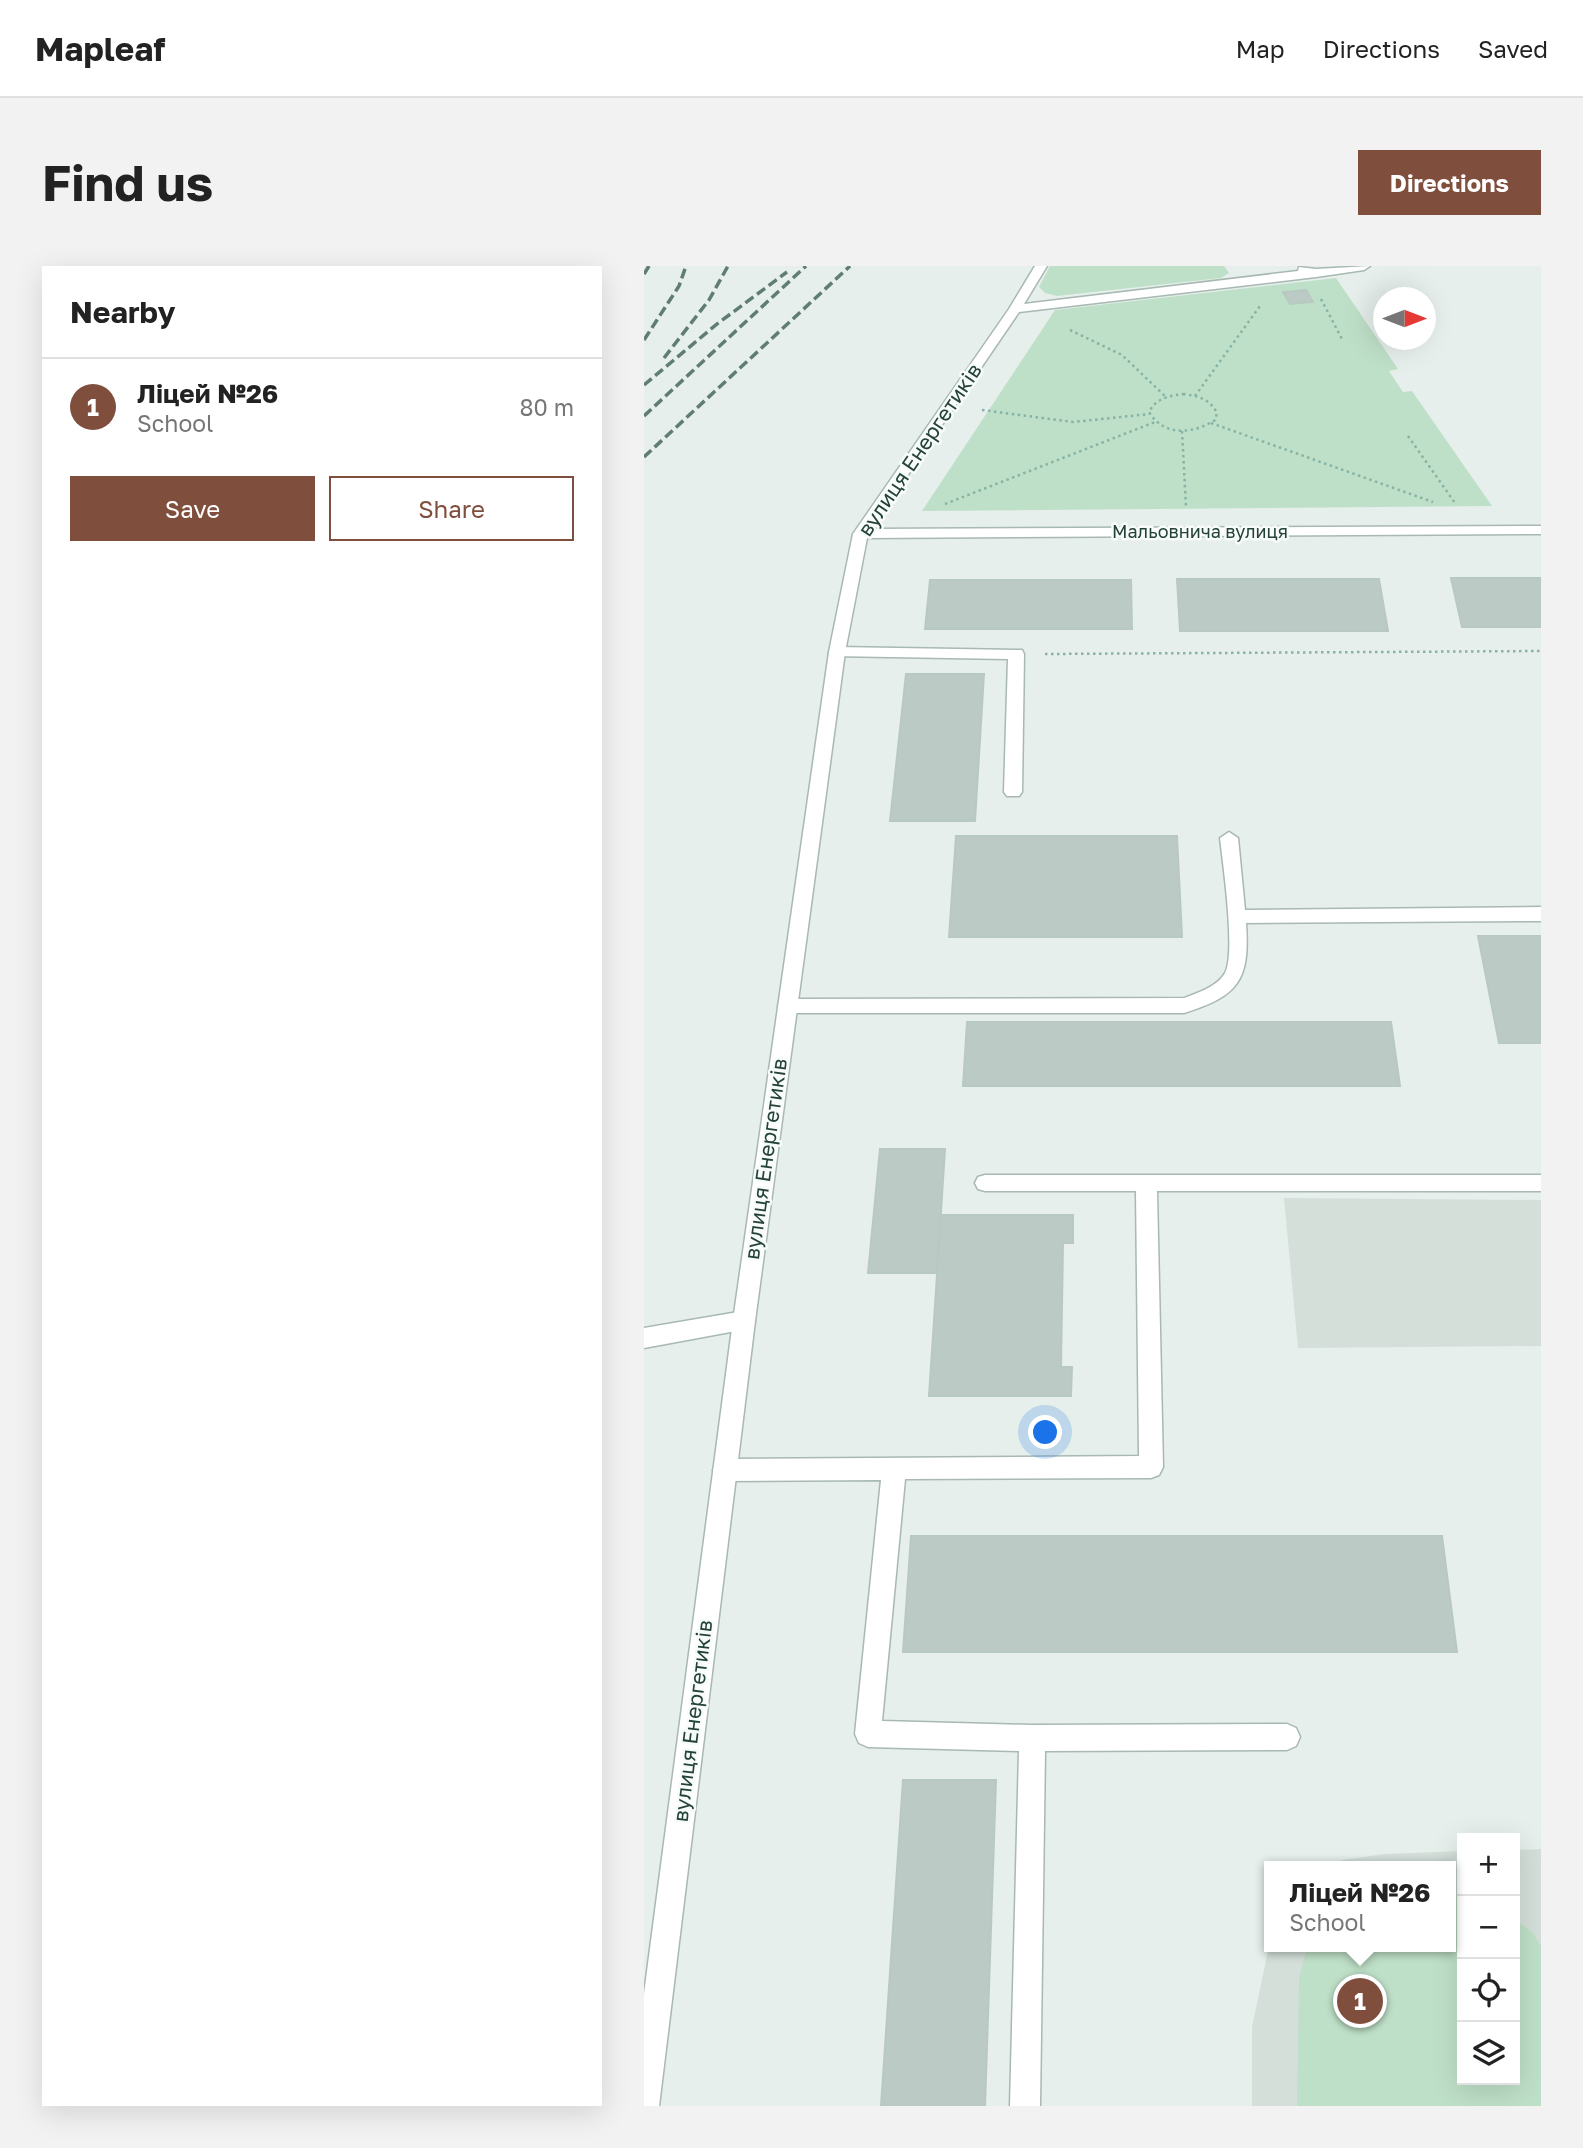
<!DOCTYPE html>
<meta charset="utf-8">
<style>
:root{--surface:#fff;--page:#f2f2f2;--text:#222;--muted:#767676;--line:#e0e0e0;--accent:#804e3d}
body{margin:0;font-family:"Golos Text",sans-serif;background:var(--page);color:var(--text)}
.controls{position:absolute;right:21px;bottom:21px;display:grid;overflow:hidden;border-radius:0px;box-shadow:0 7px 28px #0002}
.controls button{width:63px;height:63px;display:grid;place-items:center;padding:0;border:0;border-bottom:2px solid var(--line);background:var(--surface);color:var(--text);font:35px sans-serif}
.compass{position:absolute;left:729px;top:21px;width:63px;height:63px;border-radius:50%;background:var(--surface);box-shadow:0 7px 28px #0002;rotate:90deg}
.you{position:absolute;left:402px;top:1167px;width:24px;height:24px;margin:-18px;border:5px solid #fff;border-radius:50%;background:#1a73e8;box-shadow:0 0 0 10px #1a73e833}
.badge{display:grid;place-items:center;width:46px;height:46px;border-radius:50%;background:var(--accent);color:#fff;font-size:23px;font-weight:700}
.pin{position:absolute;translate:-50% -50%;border:4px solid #fff;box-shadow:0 2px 7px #0006}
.popup{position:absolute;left:620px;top:1595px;width:192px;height:91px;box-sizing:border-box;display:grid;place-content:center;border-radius:0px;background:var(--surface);filter:drop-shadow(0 2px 5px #0005);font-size:23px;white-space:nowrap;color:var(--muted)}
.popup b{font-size:26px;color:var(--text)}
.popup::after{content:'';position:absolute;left:50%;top:100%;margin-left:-14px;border:14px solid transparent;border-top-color:var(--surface)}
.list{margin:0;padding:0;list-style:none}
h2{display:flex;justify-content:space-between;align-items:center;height:91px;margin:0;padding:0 28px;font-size:30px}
h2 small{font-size:23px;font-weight:400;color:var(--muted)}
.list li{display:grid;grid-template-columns:46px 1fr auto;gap:21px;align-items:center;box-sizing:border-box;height:98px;padding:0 28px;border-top:2px solid var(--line)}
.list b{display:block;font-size:26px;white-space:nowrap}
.list p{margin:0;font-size:23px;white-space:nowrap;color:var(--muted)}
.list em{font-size:23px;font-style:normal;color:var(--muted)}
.actions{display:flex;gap:14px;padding:21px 28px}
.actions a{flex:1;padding:16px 0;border:2px solid var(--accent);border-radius:0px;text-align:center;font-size:24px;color:var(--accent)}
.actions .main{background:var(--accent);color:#fff}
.icon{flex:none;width:38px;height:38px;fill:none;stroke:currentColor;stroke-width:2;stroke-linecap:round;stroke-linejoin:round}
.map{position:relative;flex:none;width:897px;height:1840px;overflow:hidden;border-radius:0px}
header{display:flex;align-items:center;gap:42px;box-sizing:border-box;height:98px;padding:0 35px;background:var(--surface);border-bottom:2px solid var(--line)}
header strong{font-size:33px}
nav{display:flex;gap:38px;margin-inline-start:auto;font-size:24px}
.intro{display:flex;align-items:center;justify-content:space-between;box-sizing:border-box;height:168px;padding:0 42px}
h1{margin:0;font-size:49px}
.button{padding:18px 32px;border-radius:0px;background:var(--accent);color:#fff;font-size:24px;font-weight:700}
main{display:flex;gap:42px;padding:0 42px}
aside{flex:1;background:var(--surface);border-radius:0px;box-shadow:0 7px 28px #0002}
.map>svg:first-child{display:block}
</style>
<header>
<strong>Mapleaf</strong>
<nav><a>Map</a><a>Directions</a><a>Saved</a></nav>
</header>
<div class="intro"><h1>Find us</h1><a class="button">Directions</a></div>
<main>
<aside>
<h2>Nearby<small></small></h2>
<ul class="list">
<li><span class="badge">1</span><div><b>Ліцей №26</b><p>School</p></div><em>80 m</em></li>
</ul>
<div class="actions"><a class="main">Save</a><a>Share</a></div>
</aside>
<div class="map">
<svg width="897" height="1840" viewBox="0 0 897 1840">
<rect width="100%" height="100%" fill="#e6efeb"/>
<g fill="#d4dfda">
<polygon points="640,932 897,934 897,1080 654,1082"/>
<polygon points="897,1583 897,1840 608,1840 608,1761 625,1680 807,1681 807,1600 688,1600 698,1594 741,1588 818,1585 818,1814 871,1814 871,1584"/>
</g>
<g fill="#bfe0c8">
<polygon points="406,0 580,0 585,7 577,12 413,30 401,27 395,21"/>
<polygon points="692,12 754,103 745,105 759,126 768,125 848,240 278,245 411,44"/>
<polygon points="807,1630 818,1631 818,1814 871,1814 871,1653 889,1667 897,1680 897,1840 653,1840 655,1713 663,1681 807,1681"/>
</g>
<g fill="#bbcac4" stroke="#b8c9c2" stroke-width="2">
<polygon points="662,24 669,36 646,38 639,26"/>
<polygon points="807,312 897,312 897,361 818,361"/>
<polygon points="533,313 735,313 744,365 536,365"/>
<polygon points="286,314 487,314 488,363 281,363"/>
<polygon points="262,408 340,408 331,555 246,555"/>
<polygon points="312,570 533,570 538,671 305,671"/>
<polygon points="834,670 897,670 897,777 855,777"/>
<polygon points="323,756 747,756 756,820 319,820"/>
<polygon points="236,883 301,883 293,1007 224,1007"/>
<polygon points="297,949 429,949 429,977 419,977 417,1101 428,1101 427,1130 285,1130"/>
<polygon points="267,1270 798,1270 813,1386 259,1386"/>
<polygon points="259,1514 352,1514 341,1840 237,1840"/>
</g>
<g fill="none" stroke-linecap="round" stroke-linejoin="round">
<g stroke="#a8b8b2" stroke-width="3">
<g id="service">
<polygon points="193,381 378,384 380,388 378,526 375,530 363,530 360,526 364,393 187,390 185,386"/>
<path d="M585 566 594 572 601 644 897 641V655L602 657C606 714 595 730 540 747H144L137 745 134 740 137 735 144 733 540 732C554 727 574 720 581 707 592 687 579 598 576 572Z"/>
<polygon points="341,909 897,909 897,925 513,925 519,1201 515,1209 507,1212 261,1213 238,1455 388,1459 643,1458 652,1462 656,1471 652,1480 643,1484 401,1485 396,1840 366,1840 375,1485 224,1481 215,1477 211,1468 237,1214 81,1215 73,1212 69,1204 73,1196 81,1193 495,1190 492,925 341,925 334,923 331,917 334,911"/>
<polygon points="100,1045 108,1048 111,1055 108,1062 0,1082 0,1062"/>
</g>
</g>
<g stroke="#a8b8b2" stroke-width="3">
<polygon id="minor" points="391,0 403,0 380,38 654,5 655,1 672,3 726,0 720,4 672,11 375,46 227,263 897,260 897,268 223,272 201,386 111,1055 15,1840 0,1840 0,1728 89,1055 185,386 209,268 365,43"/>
</g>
<g stroke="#86b3a5" stroke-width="2.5" stroke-dasharray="2.5 3.5" stroke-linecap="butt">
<polyline points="677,33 698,73"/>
<polyline points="426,64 478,89 522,131"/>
<path d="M539 128C554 130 566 133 573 147L571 154C549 168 520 171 505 146 512 132 525 130 539 128Z"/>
<polyline points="551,130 616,40"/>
<polyline points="338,144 429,156 505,148"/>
<polyline points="567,157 789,236"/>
<polyline points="538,165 542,241"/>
<polyline points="764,170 811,237"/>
<polyline points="301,238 511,156"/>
<polyline points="401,388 897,385"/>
</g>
<use href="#service" fill="#fff" fill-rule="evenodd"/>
<use href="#minor" fill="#fff" fill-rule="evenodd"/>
<g stroke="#5f7d75" stroke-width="3.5" stroke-dasharray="10 4.5" stroke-linecap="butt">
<polyline points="0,8 5,0"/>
<polyline points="0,74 35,20 42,0"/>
<polyline points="20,92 65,34 84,0"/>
<polyline points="0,119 73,58 143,6"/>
<polyline points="0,150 162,0"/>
<polyline points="0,191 206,0"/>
</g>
</g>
<g text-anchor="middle" stroke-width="5" stroke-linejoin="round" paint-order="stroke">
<g font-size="18" fill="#24423a" stroke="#f7fbf9">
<text x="556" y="272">Мальовнича вулиця</text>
</g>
<g font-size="21" fill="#24423a" stroke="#f7fbf9">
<text transform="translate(276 184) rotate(-56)" y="7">вулиця Енергетиків</text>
<text transform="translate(122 893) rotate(-82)" y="7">вулиця Енергетиків</text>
<text transform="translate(49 1455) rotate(-83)" y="7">вулиця Енергетиків</text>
</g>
</g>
</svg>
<div class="controls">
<button>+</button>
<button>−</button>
<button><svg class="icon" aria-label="locate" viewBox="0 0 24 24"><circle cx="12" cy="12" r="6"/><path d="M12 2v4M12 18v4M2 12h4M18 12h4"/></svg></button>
<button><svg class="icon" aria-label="layers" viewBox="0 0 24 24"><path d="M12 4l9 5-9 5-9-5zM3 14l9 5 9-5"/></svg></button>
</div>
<svg class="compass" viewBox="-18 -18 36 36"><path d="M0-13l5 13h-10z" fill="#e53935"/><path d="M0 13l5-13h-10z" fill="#767676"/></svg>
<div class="you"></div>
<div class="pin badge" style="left:716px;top:1735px">1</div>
<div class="popup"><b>Ліцей №26</b>School</div>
</div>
</main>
